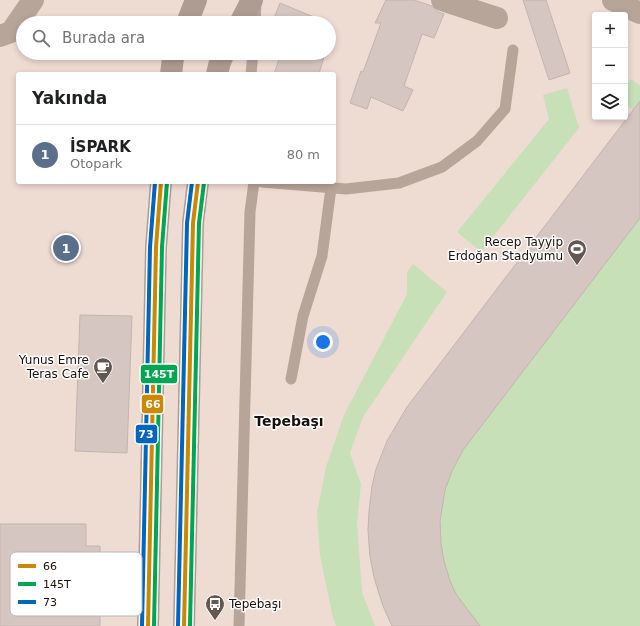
<!DOCTYPE html>
<html lang="tr">
<meta charset="utf-8">
<style>
:root{--surface:#fff;--page:#f6f6f6;--text:#202124;--muted:#757577;--line:#e0e0e0;--accent:#ea580c}
body{margin:0;font-family:"DejaVu Sans",sans-serif;background:var(--page);color:var(--text)}
.controls{position:absolute;right:12px;top:12px;display:grid;overflow:hidden;border-radius:4px;box-shadow:0 2px 6px #0003}
.controls button{width:36px;height:36px;display:grid;place-items:center;padding:0;border:0;border-bottom:1px solid var(--line);background:var(--surface);color:var(--text);font:20px sans-serif}
.you{position:absolute;left:323px;top:342px;width:14px;height:14px;margin:-10px;border:3px solid #fff;border-radius:50%;background:#1a73e8;box-shadow:0 0 0 6px #1a73e833}
.badge{display:grid;place-items:center;width:26px;height:26px;border-radius:50%;background:var(--accent);color:#fff;font-size:13px;font-weight:700}
.pin{position:absolute;translate:-50% -50%;border:2px solid #fff;box-shadow:0 1px 4px #0006}
.list{margin:0;padding:0;list-style:none}
h2{display:flex;justify-content:space-between;align-items:center;height:52px;margin:0;padding:0 16px;font-size:17px}
h2 small{font-size:13px;font-weight:400;color:var(--muted)}
.list li{display:grid;grid-template-columns:26px 1fr auto;gap:12px;align-items:center;box-sizing:border-box;height:60px;padding:0 16px;border-top:1px solid var(--line)}
.list b{display:block;font-size:15px;white-space:nowrap}
.list p{margin:0;font-size:13px;white-space:nowrap;color:var(--muted)}
.list em{font-size:13px;font-style:normal;color:var(--muted)}
.icon{flex:none;width:22px;height:22px;fill:none;stroke:currentColor;stroke-width:2;stroke-linecap:round;stroke-linejoin:round}
.map{position:relative;flex:none;width:640px;height:626px;overflow:hidden}
.search{position:absolute;background:var(--surface);box-shadow:0 2px 6px #0003;left:16px;top:16px;width:320px;height:44px;display:flex;align-items:center;gap:10px;box-sizing:border-box;padding:0 14px;border-radius:22px;color:var(--muted);font-size:15px}
.panel{position:absolute;background:var(--surface);box-shadow:0 2px 6px #0003;left:16px;top:72px;width:320px;height:112px;border-radius:4px}
.map>svg:first-child{display:block}
</style>
<div class="map">
<svg width="640" height="626" viewBox="0 0 640 626">
<rect width="100%" height="100%" fill="#eedcd3"/>
<g fill="#c8e0b7">
<path d="M631 79 640 85V626H392C354 553 362 475 407 407L633 110 625 104V87Z"/>
<polygon points="567,88 579,128 481,252 457,232 549,119 543,95"/>
<polygon points="413,264 447,292 363,417 350,453 361,484 357,523 362,592 375,626 336,626 332,614 320,555 317,513 326,467 344,415 407,294 407,272"/>
</g>
<g fill="#d6c6c1" stroke="#c3b4af">
<polygon points="386,0 414,0 432,6 438,12 444,14 434,38 422,34 404,86 413,90 403,111 371,97 367,109 350,103 361,71 363,72 381,23 375,23"/>
<polygon points="523,0 546,0 570,73 549,80"/>
<polygon points="280,3 328,23 272,23"/>
<polygon points="262,53 325,53 319,74 274,74 279,59"/>
<polygon points="640,101 640,218 463,450 452,471 445,490 440,521 441,544 444,561 450,581 456,594 480,626 392,626 383,606 374,577 370,556 368,530 369,512 372,486 376,469 387,441 407,407"/>
<polygon points="80,315 132,316 127,453 75,451"/>
<polygon points="0,524 86,524 86,546 100,546 100,626 0,626"/>
</g>
<g fill="none" stroke-linecap="round" stroke-linejoin="round">
<g stroke="#b7a599" stroke-width="11">
<polyline points="255,23 256,4"/>
<polyline points="251,74 253,53"/>
<polyline points="262,182 346,189 399,183 442,167 477,141 505,109 513,50"/>
<polyline points="291,379 303,316 322,256 331,188"/>
<polyline points="239,626 250,212 254,182"/>
</g>
<g stroke="#b7a599" stroke-width="22">
<polyline points="442,0 497,18"/>
<polyline points="613,0 640,13"/>
</g>
<polyline stroke="#b7a599" stroke-width="22" points="0,36 11,32 33,0"/>
<g stroke="#ae9c92" stroke-width="22">
<polyline points="187,23 196,0"/>
<polyline points="240,23 252,0"/>
<polyline points="171,74 173,58 175,53"/>
<polyline points="217,74 220,62 224,53"/>
<polyline points="148,626 156,247 161,182"/>
<polyline points="184,626 193,223 198,182"/>
</g>
<g stroke="#fff" stroke-width="7">
<g id="bus-1">
<polyline points="148,626 156,247 161,182"/>
<polyline points="184,626 193,223 198,182"/>
</g>
</g>
<g stroke="#fff" stroke-width="7">
<g id="bus-2">
<polyline points="154,626 162,247 167,182"/>
<polyline points="190,626 199,223 204,183"/>
</g>
</g>
<g stroke="#fff" stroke-width="7">
<g id="bus-3">
<polyline points="142,626 150,247 155,182"/>
<polyline points="178,626 187,223 192,182"/>
</g>
</g>
<use href="#bus-1" stroke="#cb8802" stroke-width="4"/>
<use href="#bus-2" stroke="#00a651" stroke-width="4"/>
<use href="#bus-3" stroke="#0065bd" stroke-width="4"/>
</g>
<defs>
<g id="stadium-pin" transform="scale(1)"><path d="M0 17L-7.5 6A9.5 9.5 0 1 1 7.5 6Z" fill="#645750" stroke="#fff"/><path d="M0-5a6.5 5 0 1 0 0 10a6.5 5 0 1 0 0-10ZM-3.5-1.8h7v3.6h-7Z" fill="#fff"/></g>
<g id="cafe-pin" transform="scale(1)"><path d="M0 17L-7.5 6A9.5 9.5 0 1 1 7.5 6Z" fill="#645750" stroke="#fff"/><path d="M-5.5-4.5H6V0H3Q3 3.5 0 3.5H-2.5Q-5.5 3.5-5.5 0ZM3-3.2v2h1.7v-2ZM-6 4.5H4V6H-6Z" fill="#fff"/></g>
<g id="bus-pin" transform="scale(1)"><path d="M0 17L-7.5 6A9.5 9.5 0 1 1 7.5 6Z" fill="#645750" stroke="#fff"/><path d="M-5-6H5V4H4V6H2V4H-2V6H-4V4H-5ZM-3.5-4V0h7V-4ZM-3.5 1.2v1.5H-2V1.2ZM2 1.2v1.5H3.5V1.2Z" fill="#fff"/></g>
</defs>
<g fill-rule="evenodd">
<use href="#stadium-pin" x="577" y="249"/>
<use href="#cafe-pin" x="103" y="367"/>
<use href="#bus-pin" x="215" y="604"/>
</g>
<g text-anchor="middle" stroke-width="3" stroke-linejoin="round" paint-order="stroke">
<g font-size="12" fill="#1a0f09" stroke="#fff" text-anchor="end">
<text x="563" y="246">Recep Tayyip<tspan x="563" dy="14">Erdoğan Stadyumu</tspan></text>
<text x="89" y="364">Yunus Emre<tspan x="89" dy="14">Teras Cafe</tspan></text>
<text x="229" y="608" text-anchor="start">Tepebaşı</text>
</g>
<g font-size="14" font-weight="bold" fill="#1a0f09" stroke="#fff">
<text x="289" y="426">Tepebaşı</text>
</g>
</g>
<rect x="10" y="552" width="132" height="64" rx="6" fill="#fff" stroke="#bab7b5" stroke-width="1"/>
<rect x="18" y="564" width="18" height="4" fill="#cb8802"/>
<rect x="18" y="582" width="18" height="4" fill="#00a651"/>
<rect x="18" y="600" width="18" height="4" fill="#0065bd"/>
<g font-size="11" fill="#1a0f09">
<text x="43" y="570">66</text>
<text x="43" y="588">145T</text>
<text x="43" y="606">73</text>
</g>
<g stroke="#fff" stroke-width="1.5">
<rect x="140" y="364" width="38" height="20" rx="4" fill="#00a651"/>
<rect x="141" y="394" width="23" height="20" rx="4" fill="#cb8802"/>
<rect x="135" y="424" width="23" height="20" rx="4" fill="#0065bd"/>
</g>
<g font-size="11" text-anchor="middle" font-weight="bold" fill="#fff">
<text x="159" y="378">145T</text>
<text x="153" y="408">66</text>
<text x="146" y="438">73</text>
</g>
</svg>
<div class="controls">
<button>+</button>
<button>−</button>
<button><svg class="icon" aria-label="layers" viewBox="0 0 24 24"><path d="M12 4l9 5-9 5-9-5zM3 14l9 5 9-5"/></svg></button>
</div>
<div class="you"></div>
<div class="pin badge" style="left:66px;top:248px;background:#5c6f8a">1</div>
<div class="search"><svg class="icon" aria-label="search" viewBox="0 0 24 24"><circle cx="10" cy="10" r="6"/><path d="M15 15l6 6"/></svg>Burada ara</div>
<section class="panel">
<h2>Yakında<small></small></h2>
<ul class="list">
<li><span class="badge" style="background:#5c6f8a">1</span><div><b>İSPARK</b><p>Otopark</p></div><em>80 m</em></li>
</ul>
</section>
</div>
